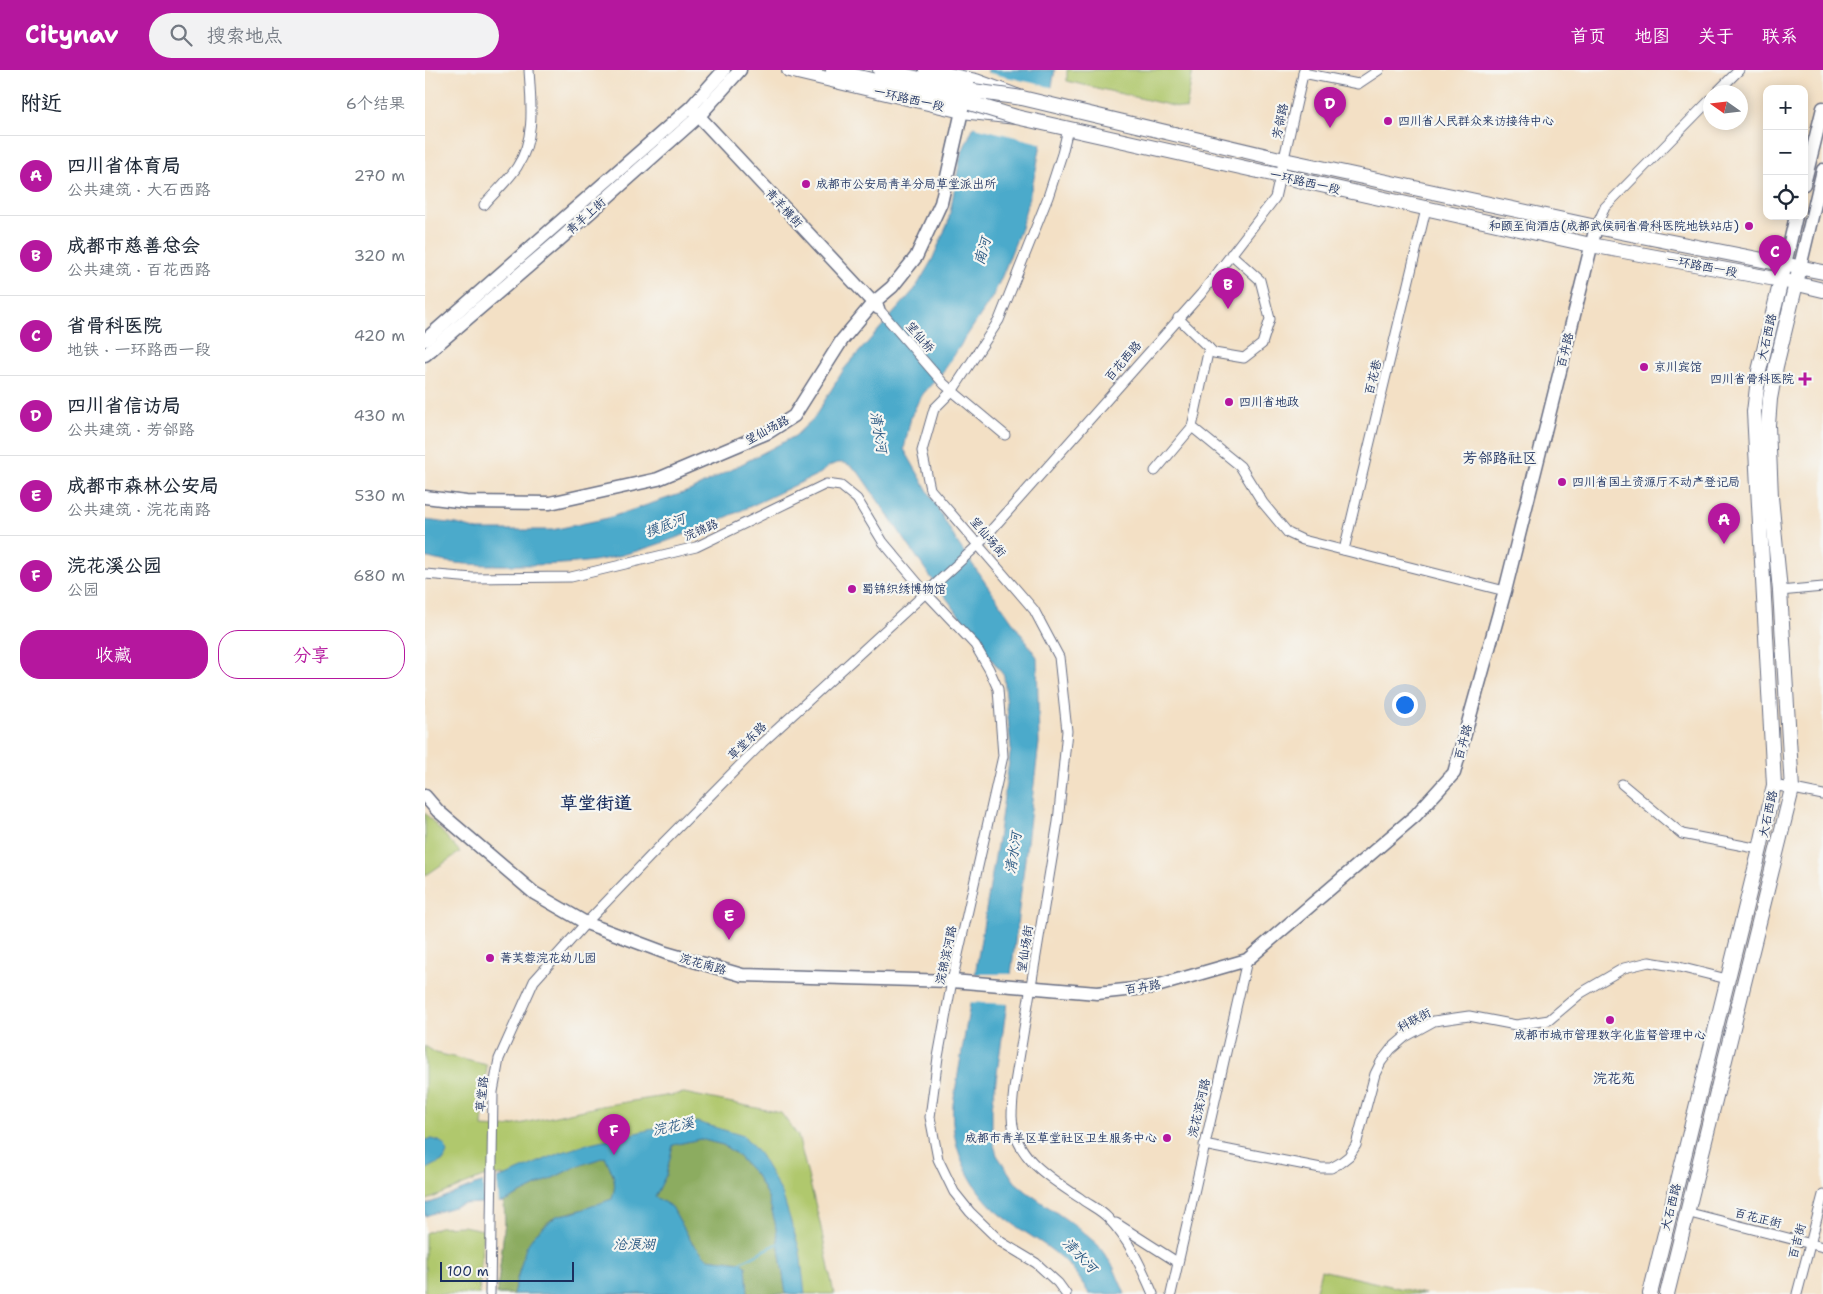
<!DOCTYPE html>
<html lang="zh">
<meta charset="utf-8">
<style>
:root{--surface:#fff;--page:#f2f2f3;--text:#1f2937;--muted:#747a83;--line:#e0e1e3;--accent:#b5179e}
body{margin:0;font-family:"Shantell Sans","LXGW WenKai TC",sans-serif;background:var(--page);color:var(--text)}
.controls{position:absolute;right:15px;top:15px;display:grid;overflow:hidden;border-radius:10px;box-shadow:0 2px 12px #0003}
.controls button{width:45px;height:45px;display:grid;place-items:center;padding:0;border:0;border-bottom:1px solid var(--line);background:var(--surface);color:var(--text);font:25px sans-serif}
.compass{position:absolute;left:1278px;top:15px;width:45px;height:45px;border-radius:50%;background:var(--surface);box-shadow:0 2px 12px #0003;rotate:284deg}
.scale{position:absolute;left:15px;bottom:12px;width:134px;box-sizing:border-box;padding-left:5px;border:2px solid #1b2f5e;border-top:0;font-size:14px;line-height:18px;white-space:nowrap;color:#1b2f5e;-webkit-text-stroke:4px #f6f6f2;paint-order:stroke}
.you{position:absolute;left:979px;top:634px;width:18px;height:18px;margin:-12px;border:4px solid #fff;border-radius:50%;background:#1a73e8;box-shadow:0 0 0 8px #1a73e833}
.badge{display:grid;place-items:center;width:32px;height:32px;border-radius:50%;background:var(--accent);color:#fff;font-size:16px;font-weight:700}
.pin{position:absolute;translate:-50% -41px;filter:drop-shadow(0 1px 2px #0008)}
.pin::after{content:'';position:absolute;top:26px;width:18px;height:15px;background:inherit;clip-path:polygon(0 0,100% 0,50% 100%)}
.list{margin:0;padding:0;list-style:none}
h2{display:flex;justify-content:space-between;align-items:center;height:65px;margin:0;padding:0 20px;font-size:21px}
h2 small{font-size:16px;font-weight:400;color:var(--muted)}
.list li{display:grid;grid-template-columns:32px 1fr auto;gap:15px;align-items:center;box-sizing:border-box;height:80px;padding:0 20px;border-top:1px solid var(--line)}
.list b{display:block;font-size:19px;white-space:nowrap}
.list p{margin:0;font-size:16px;white-space:nowrap;color:var(--muted)}
.list em{font-size:16px;font-style:normal;color:var(--muted)}
.actions{display:flex;gap:10px;padding:15px 20px}
.actions a{flex:1;padding:11px 0;border:1px solid var(--accent);border-radius:20px;text-align:center;font-size:18px;color:var(--accent)}
.actions .main{background:var(--accent);color:#fff}
.icon{flex:none;width:28px;height:28px;fill:none;stroke:currentColor;stroke-width:2;stroke-linecap:round;stroke-linejoin:round}
.map{position:relative;flex:none;width:1398px;height:1224px;overflow:hidden}
header{display:flex;align-items:center;gap:30px;box-sizing:border-box;height:70px;padding:0 25px;background:var(--accent);color:#fff}
header strong{font-size:24px}
nav{display:flex;gap:28px;margin-inline-start:auto;font-size:18px}
.search{width:350px;height:45px;background:var(--page);display:flex;align-items:center;gap:12px;box-sizing:border-box;padding:0 18px;border-radius:28px;color:var(--muted);font-size:19px}
main{display:flex}
aside{flex:1;background:var(--surface)}
.map>svg:first-child{display:block}
</style>
<header>
<strong>Citynav</strong>
<div class="search"><svg class="icon" aria-label="search" viewBox="0 0 24 24"><circle cx="10" cy="10" r="6"/><path d="M15 15l6 6"/></svg>搜索地点</div>
<nav><a>首页</a><a>地图</a><a>关于</a><a>联系</a></nav>
</header>
<main>
<aside>
<h2>附近<small>6个结果</small></h2>
<ul class="list">
<li><span class="badge">A</span><div><b>四川省体育局</b><p>公共建筑 · 大石西路</p></div><em>270 m</em></li>
<li><span class="badge">B</span><div><b>成都市慈善总会</b><p>公共建筑 · 百花西路</p></div><em>320 m</em></li>
<li><span class="badge">C</span><div><b>省骨科医院</b><p>地铁 · 一环路西一段</p></div><em>420 m</em></li>
<li><span class="badge">D</span><div><b>四川省信访局</b><p>公共建筑 · 芳邻路</p></div><em>430 m</em></li>
<li><span class="badge">E</span><div><b>成都市森林公安局</b><p>公共建筑 · 浣花南路</p></div><em>530 m</em></li>
<li><span class="badge">F</span><div><b>浣花溪公园</b><p>公园</p></div><em>680 m</em></li>
</ul>
<div class="actions"><a class="main">收藏</a><a>分享</a></div>
</aside>
<div class="map">
<svg width="1398" height="1224" viewBox="0 0 1398 1224">
<rect width="100%" height="100%" fill="#f6f6f2"/>
<filter id="ink" filterUnits="userSpaceOnUse"><feTurbulence type="fractalNoise" baseFrequency=".02" numOctaves="2"/><feDisplacementMap in="SourceGraphic" scale="10" xChannelSelector="R" yChannelSelector="G"/><feConvolveMatrix kernelMatrix="1 2 1 2 8 2 1 2 1" color-interpolation-filters="sRGB"/></filter>
<filter id="wash" filterUnits="userSpaceOnUse"><feTurbulence type="fractalNoise" baseFrequency=".0096" numOctaves="4" result="noise"/><feDisplacementMap in="SourceGraphic" scale="20" xChannelSelector="R" yChannelSelector="G"/><feGaussianBlur stdDeviation="1.12" result="paint"/><feColorMatrix in="noise" values="0 0 0 0 0 0 0 0 0 0 0 0 0 0 0 0 0 1.4 0 .05"/><feComposite in="paint" operator="in"/></filter>
<g filter="url(#wash)">
<rect width="100%" height="100%" fill="#f3e0c5"/>
<g fill="#b0c86d" stroke="#667c66">
<polygon points="642,0 768,0 761,39 642,11"/>
<polygon points="0,743 35,782 0,806"/>
<polygon points="0,976 11,983 62,995 57,1057 76,1058 176,1036 259,1023 356,1043 373,1066 395,1153 409,1224 72,1224 80,1152 78,1105 58,1107 0,1131"/>
<polygon points="38,1156 58,1160 54,1224 0,1224 0,1163 14,1157"/>
<polygon points="896,1200 1000,1224 890,1224"/>
</g>
<g fill="#8cac60" stroke="#546e5f">
<polygon points="275,1069 298,1075 310,1083 331,1105 343,1127 350,1152 361,1224 323,1224 321,1196 316,1192 282,1188 267,1173 247,1137 230,1127 241,1105 248,1075"/>
<path d="M180 1087C187 1104 193 1110 187 1129 174 1134 161 1139 147 1142 142 1144 137 1144 132 1146 104 1160 95 1196 88 1224H72L80 1152 79 1132 152 1096Z"/>
</g>
<g fill="#4caacb" stroke="#346c94">
<path d="M563 0H630L611 100 596 158 578 204 568 226 520 299 498 324 492 334 486 347 479 379 532 472 612 587 614 673 586 905 567 1038V1068L572 1085 590 1112 602 1122 652 1157 673 1175 688 1196 700 1224H664C639 1178 610 1173 574 1143 544 1118 524 1073 528 1034L573 769 586 678 579 606 502 502 434 403C421 389 409 390 396 403 327 435 259 471 185 488 152 495 116 495 83 495 55 495 27 495 0 487V450L32 454 53 460H127L183 448 267 420 370 366 389 348 419 299 490 219 507 190 523 153 536 84 549 56Z"/>
<path d="M272 1052 319 1066 335 1085 357 1123 375 1181 380 1224H361L350 1152 343 1127 331 1105 310 1083 298 1075 275 1069 248 1075 241 1105 230 1127 247 1137 267 1173 282 1188 316 1192 321 1196 323 1224H88L101 1177 110 1164 133 1145 147 1143 187 1129C193 1110 188 1104 180 1087L152 1096 79 1132 38 1134 0 1146V1135L50 1115 81 1106 135 1083 165 1073 242 1056Z"/>
<polygon points="6,1069 14,1071 20,1075 22,1083 19,1090 0,1100 0,1070"/>
</g>
<g fill="#f3e0c5">
<polygon points="560,2 630,18 619,74 546,56"/>
<polygon points="547,904 588,904 584,934 542,932"/>
<polygon points="72,1106 74,1135 59,1136 58,1110"/>
</g>
<g fill="none" stroke-linecap="round" stroke-linejoin="round">
<polyline stroke="#4caacb" stroke-width="2.5" points="314,1193 356,1172"/>
</g>
</g>
<g filter="url(#ink)">
<g fill="none" stroke-linecap="round" stroke-linejoin="round">
<g stroke="#676d82" stroke-width="11">
<g id="street">
<polyline points="878,3 933,14 954,0"/>
<polyline points="1292,22 1314,0"/>
<path d="M643 59 637 84 623 127 574 250 528 320 509 339 497 381 505 419 609 540 634 587 642 661 633 752 589 1019C588 1028 587 1037 587 1046 588 1087 625 1108 655 1128 664 1135 676 1140 683 1148 704 1170 716 1196 728 1224"/>
<path d="M59 135C69 123 83 111 92 97 111 68 106 33 104 0"/>
<polyline points="1171,157 1180,137 1286,29"/>
<polyline points="453,238 519,314 580,365"/>
<polyline points="753,248 789,283 819,288 837,274 845,249 835,210 806,184"/>
<polyline points="784,278 767,357 815,396 838,433 863,463 878,470 1080,521"/>
<polyline points="730,401 767,357"/>
<polyline points="919,480 1001,139"/>
<polyline points="0,504 48,508 146,507 271,477 401,414 416,416 432,429 458,472 501,523 550,575 564,599 573,619 578,686 527,911 513,987 505,1047 513,1089 529,1122 545,1142 576,1172 611,1193 633,1213 641,1224"/>
<polyline points="1355,521 1398,517"/>
<polyline points="1197,714 1257,764 1335,779"/>
<polyline points="1349,715 1398,725"/>
<polyline points="779,1075 896,1098 906,1098 915,1093 924,1086 931,1075 950,1004 956,992 966,979 980,967 1009,951 1044,946 1091,955 1124,950 1156,923 1199,898 1224,892 1254,897 1302,909"/>
<polyline points="1261,1142 1398,1177"/>
<polyline points="691,1153 752,1192"/>
<polyline points="65,1224 68,1022 74,989 109,911 161,853 237,774 337,673 553,475 776,224 850,128 879,0"/>
<polyline points="746,1224 822,890"/>
<polyline points="1372,1224 1398,1125"/>
</g>
</g>
<g stroke="#676d82" stroke-width="15">
<g id="secondary">
<polyline points="269,41 453,238"/>
<polyline points="1379,114 1398,38"/>
<polyline points="1360,194 1371,146"/>
<polyline points="1375,197 1398,100"/>
<polyline points="0,270 266,37 299,0"/>
<polyline points="0,285 133,171 274,46 315,0"/>
<polyline points="0,427 41,432 125,433 233,409 344,362 369,346 417,270 448,233 467,217 491,187 516,133 537,41"/>
<polyline points="0,726 13,741 109,823 161,853 241,883 317,905 527,911 672,923 728,917 822,890 990,746 1029,703 1080,521 1171,157"/>
</g>
</g>
<g stroke="#676d82" stroke-width="16">
<g id="primary">
<polyline points="364,0 537,41 591,47 1166,175 1356,210 1398,220"/>
<polyline points="455,0 548,21"/>
<polyline points="501,0 551,11 597,28 859,90 1171,157 1398,202"/>
<polyline points="408,1 545,33"/>
<polyline points="1225,1224 1335,779 1349,715 1329,342 1334,301 1360,194"/>
<polyline points="1242,1224 1367,719 1355,521 1346,427 1343,355 1345,329 1351,296 1375,197"/>
</g>
</g>
<use href="#street" stroke="#fff" stroke-width="9"/>
<use href="#secondary" stroke="#fff" stroke-width="12"/>
<use href="#primary" stroke="#fff" stroke-width="14"/>
<g stroke="#676d82" stroke-width="16" stroke-linecap="butt">
<g id="primary-bridge">
<polyline points="548,21 597,28"/>
<polyline points="545,33 591,47"/>
</g>
</g>
<use href="#primary-bridge" stroke="#fff" stroke-width="14"/>
</g>
</g>
<g fill="#b5179e" stroke="#f6f6f2" stroke-width="2">
<circle cx="963" cy="51" r="5"/>
<circle cx="381" cy="114" r="5"/>
<circle cx="1324" cy="156" r="5"/>
<circle cx="1219" cy="297" r="5"/>
<path d="M1377.5 301.5h5v5h5v5h-5v5h-5v-5h-5v-5h5z"/>
<circle cx="804" cy="332" r="5"/>
<circle cx="1137" cy="412" r="5"/>
<circle cx="427" cy="519" r="5"/>
<circle cx="65" cy="888" r="5"/>
<circle cx="1185" cy="950" r="5"/>
<circle cx="742" cy="1068" r="5"/>
</g>
<g text-anchor="middle" stroke-width="4.5" stroke-linejoin="round" paint-order="stroke">
<g font-size="12" fill="#1b2f5e" stroke="#f6f6f2">
<text transform="translate(484 29) rotate(13)" y="4">一环路西一段</text>
<text transform="translate(855 51) rotate(-78)" y="4">芳邻路</text>
<text transform="translate(880 112) rotate(13)" y="4">一环路西一段</text>
<text transform="translate(359 138) rotate(47)" y="4">青羊横街</text>
<text transform="translate(161 146) rotate(-42)" y="4">青羊上街</text>
<text transform="translate(1277 196) rotate(11)" y="4">一环路西一段</text>
<text transform="translate(495 267) rotate(49)" y="4">望仙桥</text>
<text transform="translate(1342 267) rotate(-77)" y="4">大石西路</text>
<text transform="translate(1140 280) rotate(-76)" y="4">百卉路</text>
<text transform="translate(698 291) rotate(-49)" y="4">百花西路</text>
<text transform="translate(948 307) rotate(-76)" y="4">百花巷</text>
<text transform="translate(342 360) rotate(-28)" y="4">望仙场路</text>
<text transform="translate(276 460) rotate(-23)" y="4">浣锦路</text>
<text transform="translate(563 467) rotate(50)" y="4">望仙场街</text>
<text transform="translate(322 671) rotate(-44)" y="4">草堂东路</text>
<text transform="translate(1038 672) rotate(-74)" y="4">百卉路</text>
<text transform="translate(1343 744) rotate(-78)" y="4">大石西路</text>
<text transform="translate(600 879) rotate(-81)" y="4">望仙场街</text>
<text transform="translate(521 885) rotate(-78)" y="4">浣锦滨河路</text>
<text transform="translate(278 894) rotate(16)" y="4">浣花南路</text>
<text transform="translate(718 917) rotate(-9)" y="4">百卉路</text>
<text transform="translate(989 950) rotate(-28)" y="4">科联街</text>
<text transform="translate(57 1024) rotate(-84)" y="4">草堂路</text>
<text transform="translate(774 1038) rotate(-77)" y="4">浣花滨河路</text>
<text transform="translate(1246 1137) rotate(-76)" y="4">大石西路</text>
<text transform="translate(1333 1148) rotate(14)" y="4">百花正街</text>
<text transform="translate(1372 1171) rotate(-75)" y="4">百吉街</text>
</g>
<g font-size="12" fill="#1b2f5e" stroke="#f6f6f2" text-anchor="start">
<text x="973" y="55">四川省人民群众来访接待中心</text>
<text x="391" y="118">成都市公安局青羊分局草堂派出所</text>
<text x="1314" y="160" text-anchor="end">和颐至尚酒店(成都武侯祠省骨科医院地铁站店)</text>
<text x="1229" y="301">京川宾馆</text>
<text x="1369" y="313" text-anchor="end">四川省骨科医院</text>
<text x="814" y="336">四川省地政</text>
<text x="1147" y="416">四川省国土资源厅不动产登记局</text>
<text x="437" y="523">蜀锦织绣博物馆</text>
<text x="75" y="892">菁芙蓉浣花幼儿园</text>
<text x="1185" y="969" text-anchor="middle">成都市城市管理数字化监督管理中心</text>
<text x="732" y="1072" text-anchor="end">成都市青羊区草堂社区卫生服务中心</text>
</g>
<g font-size="14" font-style="italic" fill="#2c5a84" stroke="#f6f6f2">
<text transform="translate(557 181) rotate(-74)" y="5">南河</text>
<text transform="translate(454 362) rotate(80)" y="5">清水河</text>
<text transform="translate(240 455) rotate(-21)" y="5">摸底河</text>
<text transform="translate(588 783) rotate(-81)" y="5">清水河</text>
<text transform="translate(248 1056) rotate(-12)" y="5">浣花溪</text>
<text x="209" y="1179">沧浪湖</text>
<text transform="translate(655 1185) rotate(46)" y="5">清水河</text>
</g>
<g font-size="14" fill="#1b2f5e" stroke="#f6f6f2">
<text x="1189" y="1013">浣花苑</text>
</g>
<g font-size="15" fill="#1b2f5e" stroke="#f6f6f2">
<text x="1075" y="393">芳邻路社区</text>
</g>
<g font-size="18" font-weight="bold" fill="#1b2f5e" stroke="#f6f6f2">
<text x="171" y="739">草堂街道</text>
</g>
</g>
</svg>
<div class="controls">
<button>+</button>
<button>−</button>
<button><svg class="icon" aria-label="locate" viewBox="0 0 24 24"><circle cx="12" cy="12" r="6"/><path d="M12 2v4M12 18v4M2 12h4M18 12h4"/></svg></button>
</div>
<svg class="compass" viewBox="-18 -18 36 36"><path d="M0-13l5 13h-10z" fill="#e53935"/><path d="M0 13l5-13h-10z" fill="#747a83"/></svg>
<div class="scale">100 m</div>
<div class="you"></div>
<div class="pin badge" style="left:1299px;top:474px">A</div>
<div class="pin badge" style="left:803px;top:239px">B</div>
<div class="pin badge" style="left:1350px;top:206px">C</div>
<div class="pin badge" style="left:905px;top:58px">D</div>
<div class="pin badge" style="left:304px;top:870px">E</div>
<div class="pin badge" style="left:189px;top:1085px">F</div>
</div>
</main>
